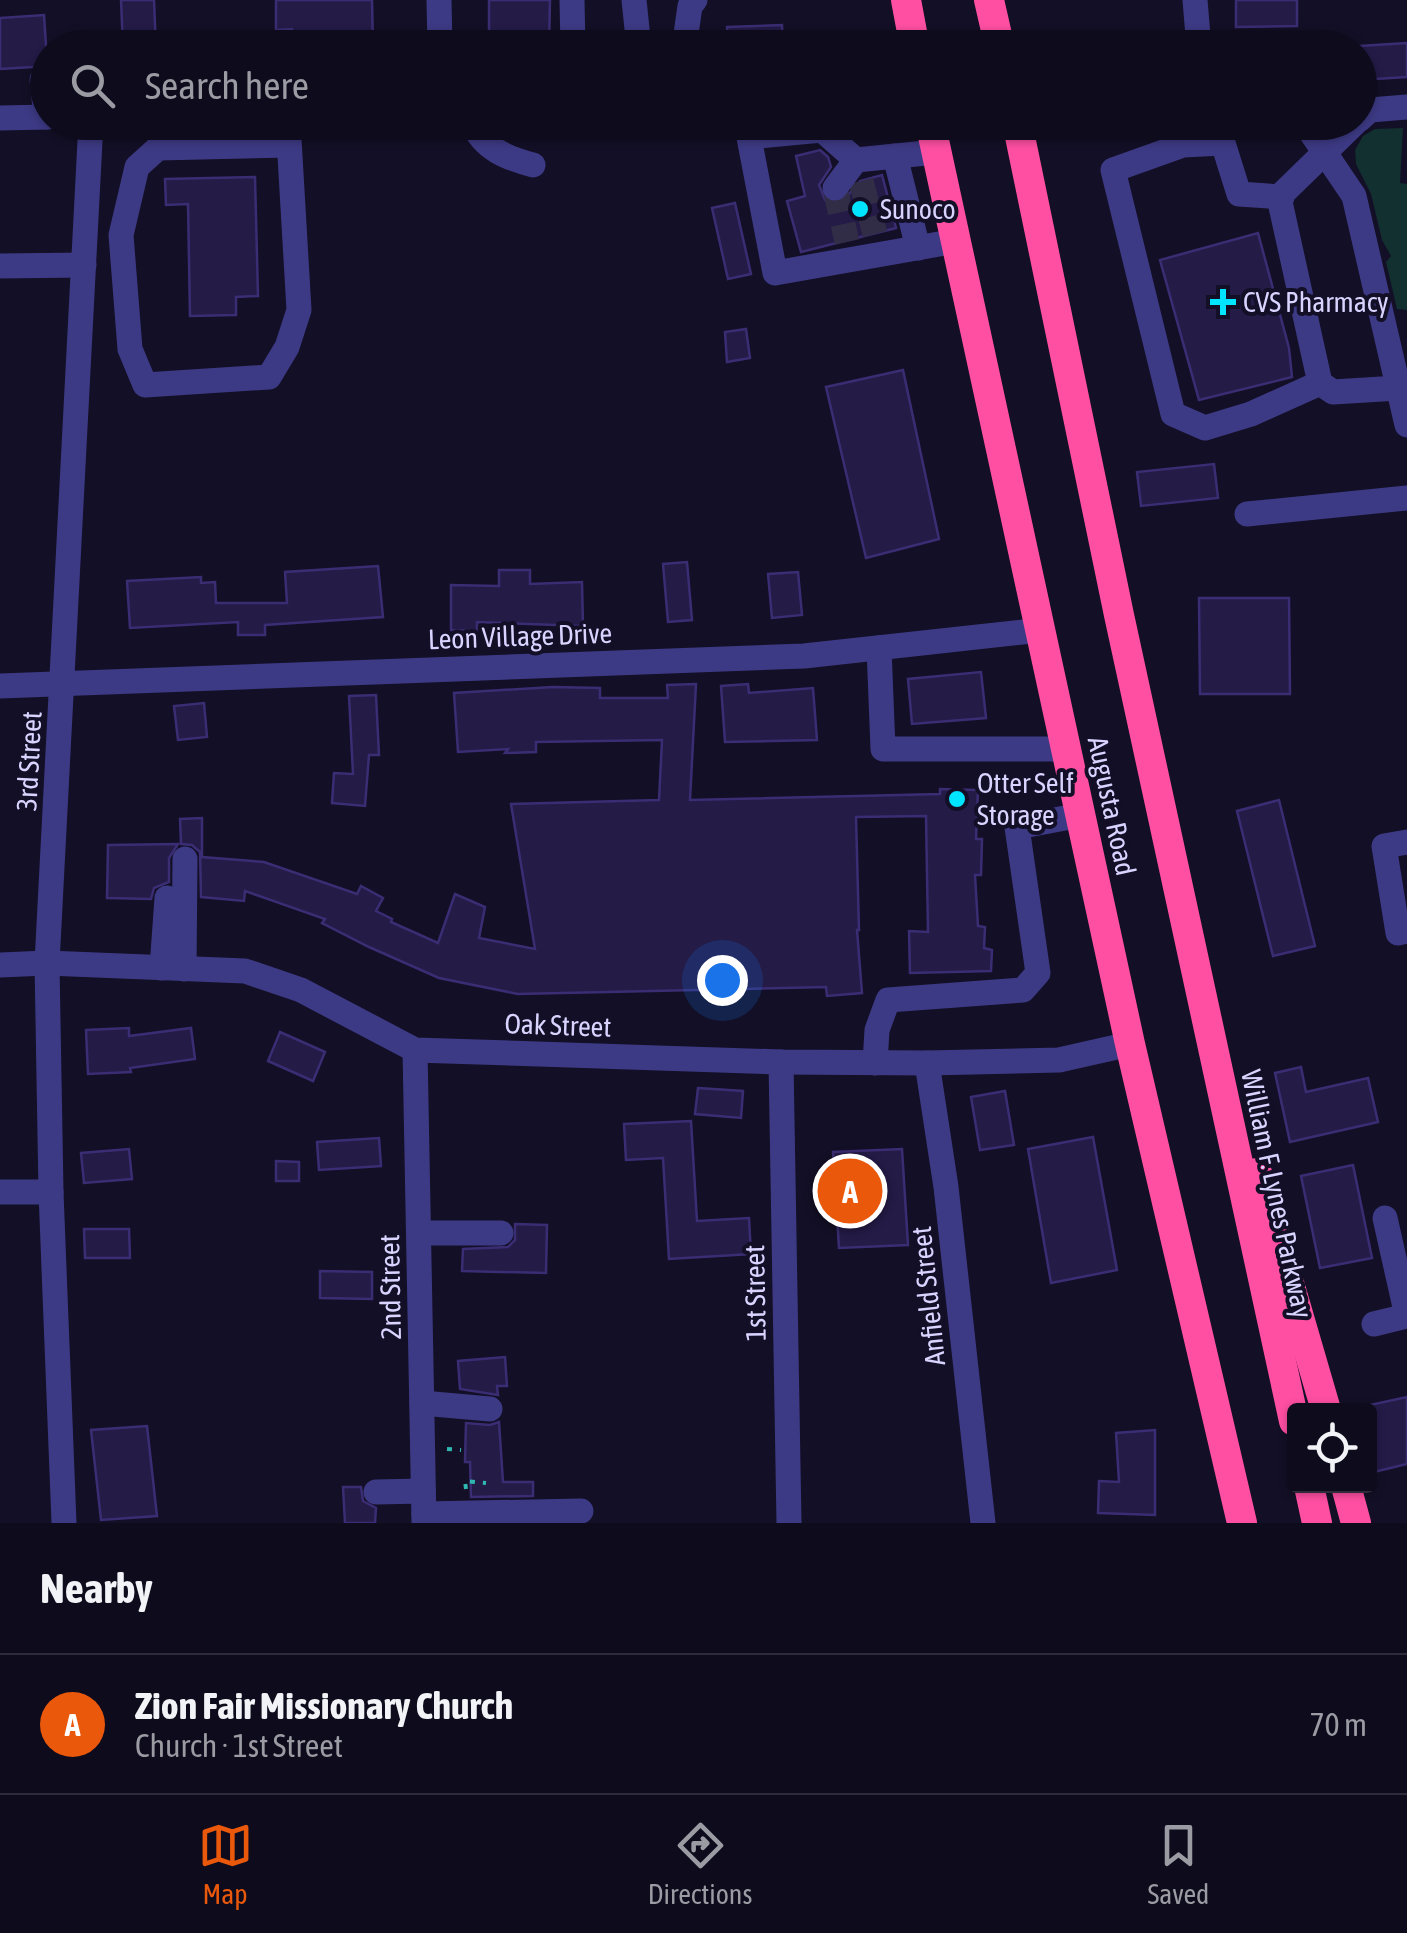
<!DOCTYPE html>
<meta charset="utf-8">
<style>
:root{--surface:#0e0b1c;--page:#171425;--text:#f1f3f6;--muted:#9b9ba3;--line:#2e2b3b;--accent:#ea580c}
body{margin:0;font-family:"Asap Condensed",sans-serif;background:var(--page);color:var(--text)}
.controls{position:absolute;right:30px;bottom:30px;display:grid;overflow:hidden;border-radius:10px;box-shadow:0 2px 8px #0004}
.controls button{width:90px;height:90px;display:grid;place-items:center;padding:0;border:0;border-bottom:2px solid var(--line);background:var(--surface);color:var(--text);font:50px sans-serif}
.you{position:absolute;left:722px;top:980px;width:35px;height:35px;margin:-25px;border:8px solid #fff;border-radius:50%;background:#1a73e8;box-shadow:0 0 0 15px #1a73e833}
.badge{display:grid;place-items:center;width:65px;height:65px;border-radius:50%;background:var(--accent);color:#fff;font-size:32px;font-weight:700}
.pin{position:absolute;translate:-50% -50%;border:5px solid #fff;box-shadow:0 2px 10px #0006}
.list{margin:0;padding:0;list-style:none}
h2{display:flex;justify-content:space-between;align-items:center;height:130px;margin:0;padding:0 40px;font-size:42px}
h2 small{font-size:32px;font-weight:400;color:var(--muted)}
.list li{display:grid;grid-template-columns:65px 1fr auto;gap:30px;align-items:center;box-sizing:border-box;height:140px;padding:0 40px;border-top:2px solid var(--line)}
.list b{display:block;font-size:38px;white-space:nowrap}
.list p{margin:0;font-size:32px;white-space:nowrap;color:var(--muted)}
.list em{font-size:32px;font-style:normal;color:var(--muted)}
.icon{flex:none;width:55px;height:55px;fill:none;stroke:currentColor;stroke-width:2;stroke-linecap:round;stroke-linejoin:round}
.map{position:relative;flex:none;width:1407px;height:1523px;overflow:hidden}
.search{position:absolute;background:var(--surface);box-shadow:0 2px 8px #0004;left:30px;right:30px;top:30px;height:110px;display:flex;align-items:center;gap:25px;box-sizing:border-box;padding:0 35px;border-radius:55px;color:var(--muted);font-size:38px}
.sheet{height:270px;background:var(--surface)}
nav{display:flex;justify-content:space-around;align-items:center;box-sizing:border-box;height:140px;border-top:2px solid var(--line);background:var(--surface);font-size:28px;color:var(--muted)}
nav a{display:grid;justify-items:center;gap:5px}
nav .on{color:var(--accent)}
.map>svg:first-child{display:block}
</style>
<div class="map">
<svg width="1407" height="1523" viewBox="0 0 1407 1523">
<rect width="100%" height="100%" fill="#130f26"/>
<polygon fill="#12302f" points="1403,128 1400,183 1407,184 1407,310 1397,309 1386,262 1391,256 1382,240 1371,194 1356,164 1355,150 1363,136 1375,129"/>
<g fill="#241b47" stroke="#3b2d73" stroke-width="2.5">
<polygon points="121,0 154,0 156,48 123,48"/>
<polygon points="276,0 372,0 373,48 293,48 292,29 276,30"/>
<polygon points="489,0 550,0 549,48 489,48"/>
<polygon points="1236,0 1297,0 1297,26 1236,27"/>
<polygon points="44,15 47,61 33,67 0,69 0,18"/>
<polygon points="782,25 783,47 728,48 727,27"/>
<polygon points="1407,43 1407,77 1360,80 1360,46"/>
<polygon points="820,150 828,157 831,167 819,185 825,200 832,204 842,202 860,181 882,175 896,228 801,252 787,201 805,196 796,156"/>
<polygon points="255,177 258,296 236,297 236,315 190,316 188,204 166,205 165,179"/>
<polygon points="735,203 751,274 728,279 712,208"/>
<polygon points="1258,233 1289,348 1292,377 1199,400 1160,260"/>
<polygon points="746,329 750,358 727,362 725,332"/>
<polygon points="903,370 939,539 866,558 826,387"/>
<polygon points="1214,464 1218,498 1141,506 1137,472"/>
<polygon points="687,562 692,620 668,622 663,564"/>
<polygon points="378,566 383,617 265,625 265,635 238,635 238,622 130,628 127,581 201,577 201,583 215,582 216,603 287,603 285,572"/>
<polygon points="499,570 530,570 530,584 582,582 583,626 477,622 477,631 451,630 451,585 499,586"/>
<polygon points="798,572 802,615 772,618 768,574"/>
<polygon points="1199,598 1289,598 1290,694 1200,694"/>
<polygon points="981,672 986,718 912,724 908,679"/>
<polygon points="696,684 690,800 940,794 940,789 978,790 976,839 982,839 981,875 975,875 978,926 985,927 984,948 992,950 991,971 910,973 909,931 928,932 926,816 856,817 859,930 857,930 862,993 827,996 826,987 518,994 439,978 369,947 322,923 325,919 245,891 244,901 201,897 200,852 192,845 181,844 180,819 202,818 202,857 264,862 357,894 361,886 383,898 376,911 392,919 391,922 438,943 455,894 485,907 479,938 535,949 511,804 659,800 662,740 536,742 536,752 505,753 508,749 458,752 454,693 553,687 600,688 600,698 668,698 667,685"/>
<polygon points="748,684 749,693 813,688 817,740 725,742 721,686"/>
<polygon points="376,695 379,755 369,755 365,806 332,803 334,773 353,774 349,696"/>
<polygon points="204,703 207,737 178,740 174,706"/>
<polygon points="1279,800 1315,946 1273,956 1237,811"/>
<polygon points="178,844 169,858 169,882 154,888 151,899 107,898 108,845"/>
<polygon points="129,1028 129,1036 191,1028 195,1059 130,1068 131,1072 88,1074 86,1030"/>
<polygon points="280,1032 325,1052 313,1081 268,1061"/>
<polygon points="1301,1067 1306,1092 1368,1078 1378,1122 1290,1142 1275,1073"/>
<polygon points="698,1088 743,1091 741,1118 695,1114"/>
<polygon points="1005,1091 1014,1145 980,1150 971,1097"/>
<polygon points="691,1121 697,1221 749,1218 751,1254 669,1259 663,1158 626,1160 624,1124"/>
<polygon points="1093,1137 1117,1270 1051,1283 1028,1149"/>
<polygon points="379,1138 381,1166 319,1170 317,1142"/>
<polygon points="129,1149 132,1179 84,1183 81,1153"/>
<polygon points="902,1149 908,1245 839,1248 833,1152"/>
<polygon points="276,1161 299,1162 299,1181 276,1181"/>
<polygon points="1353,1165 1372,1258 1320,1268 1301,1176"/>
<polygon points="515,1224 547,1225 546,1273 462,1271 463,1249 508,1247 515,1240"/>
<polygon points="84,1229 129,1229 130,1258 85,1258"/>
<polygon points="320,1271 372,1272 372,1299 320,1298"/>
<polygon points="505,1357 507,1386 497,1386 498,1395 460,1389 458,1361"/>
<polygon points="1407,1397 1407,1464 1374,1472 1370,1452 1370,1405"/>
<polygon points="499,1422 503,1482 533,1482 533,1496 471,1497 470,1462 465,1462 466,1423 490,1425"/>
<polygon points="147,1426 157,1516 101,1520 91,1430"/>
<polygon points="1155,1430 1155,1515 1098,1513 1099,1481 1119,1482 1116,1433"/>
<polygon points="343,1487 361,1487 363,1501 376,1508 375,1523 345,1523"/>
</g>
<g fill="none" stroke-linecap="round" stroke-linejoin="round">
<g stroke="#312d47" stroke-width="25" stroke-dasharray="25 12" stroke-linecap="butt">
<polyline points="861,181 875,234"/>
<polyline points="835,188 847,242"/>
</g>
<g stroke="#2fb8b0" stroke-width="4" stroke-dasharray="5 8" stroke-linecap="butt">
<polyline points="447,1449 461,1450"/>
<polyline points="466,1489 465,1481 486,1483"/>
</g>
<g stroke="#3d3a85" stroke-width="25">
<polyline points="439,0 440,48"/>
<polyline points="572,0 573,48"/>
<polyline points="634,0 639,48"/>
<polyline points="1195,0 1199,48"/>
<polyline points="684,48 690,6 695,0"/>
<polyline points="46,117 42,80 48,77"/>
<polyline points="0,118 48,117"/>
<polyline points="1360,119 1370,110 1407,107"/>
<polyline points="288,122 299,310 287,347 269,377 145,385 130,349 121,235 137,167 158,148 289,145"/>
<path d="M472 122C483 149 507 158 533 165"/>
<polyline points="746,122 775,273 956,241"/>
<polyline points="821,122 822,130 856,160 936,152"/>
<polyline points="1304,122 1354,196 1407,425"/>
<polyline points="1356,122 1283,193 1280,202 1320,383 1333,392 1398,388"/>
<polyline points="749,137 822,130"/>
<polyline points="895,156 918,248"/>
<polyline points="835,188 856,160"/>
<polyline points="1282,197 1239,194 1223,143 1183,145 1113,170 1173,414 1205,428 1251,414 1320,383"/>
<polyline points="0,266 84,265"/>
<polyline points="1247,514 1407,498"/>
<polyline points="879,648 883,749 1067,749"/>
<polyline points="0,686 804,656 1041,630"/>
<polyline points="1407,842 1384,846 1398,933 1407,931"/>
<polyline points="0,965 47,963 245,971 301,990 415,1050 781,1062 927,1063 1059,1060 1130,1044"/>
<polyline points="162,968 167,898"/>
<polyline points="184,969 185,859"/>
<polyline points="415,1050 424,1523"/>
<polyline points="781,1062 789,1523"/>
<polyline points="875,1063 877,1030 888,1000 1023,990 1038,973 1017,827 1081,815"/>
<polyline points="927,1063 946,1187 983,1523"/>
<polyline points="0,1192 51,1192"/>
<polyline points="1385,1218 1407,1316"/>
<polyline points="419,1233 501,1233"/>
<polyline points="1374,1324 1407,1316"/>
<polyline points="422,1403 490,1409"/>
<polyline points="376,1492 423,1491"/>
<polyline points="424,1514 581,1511"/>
<polyline points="64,1523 51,1192 47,963 91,122"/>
</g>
<g stroke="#ff4fa3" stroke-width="30">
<polyline points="906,0 915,48"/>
<polyline points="989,0 1000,48"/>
<polyline points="930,122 1130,1044 1242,1523"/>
<polyline points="1017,122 1119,615 1294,1421"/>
<polyline points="1257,1173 1326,1410"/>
<polyline points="1309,1486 1317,1523"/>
<polyline points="1346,1486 1356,1523"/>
</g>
</g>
<g fill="#00e5ff" stroke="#130f26" stroke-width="4">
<circle cx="860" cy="209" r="10"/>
<path d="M1218 287h10v10h10v10h-10v10h-10v-10h-10v-10h10z"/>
<circle cx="957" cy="799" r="10"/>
</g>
<g text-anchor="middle" stroke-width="8" stroke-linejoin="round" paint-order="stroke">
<g font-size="28" fill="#d9d4ff" stroke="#130f26" text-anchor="start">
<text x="880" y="219">Sunoco</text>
<text x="1243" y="312">CVS Pharmacy</text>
<text x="977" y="793">Otter Self<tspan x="977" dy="32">Storage</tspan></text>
</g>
<g font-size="28" fill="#d9d4ff" stroke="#130f26">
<text transform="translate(520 636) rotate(-2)" y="10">Leon Village Drive</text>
<text transform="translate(29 761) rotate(-87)" y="10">3rd Street</text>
<text transform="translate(1112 806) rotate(78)" y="10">Augusta Road</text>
<text transform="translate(558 1025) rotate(2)" y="10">Oak Street</text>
<text transform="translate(1277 1194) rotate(78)" y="10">William F. Lynes Parkway</text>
<text transform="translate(390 1287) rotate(-91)" y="10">2nd Street</text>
<text transform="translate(755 1293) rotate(-91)" y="10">1st Street</text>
<text transform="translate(928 1296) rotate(-96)" y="10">Anfield Street</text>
</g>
</g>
</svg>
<div class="controls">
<button><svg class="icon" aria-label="locate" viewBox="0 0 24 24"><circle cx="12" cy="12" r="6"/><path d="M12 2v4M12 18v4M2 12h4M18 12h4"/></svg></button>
</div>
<div class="you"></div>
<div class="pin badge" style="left:850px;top:1191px">A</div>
<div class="search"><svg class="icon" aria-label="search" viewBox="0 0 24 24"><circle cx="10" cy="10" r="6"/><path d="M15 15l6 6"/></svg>Search here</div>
</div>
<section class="sheet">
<h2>Nearby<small></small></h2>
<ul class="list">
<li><span class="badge">A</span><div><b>Zion Fair Missionary Church</b><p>Church · 1st Street</p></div><em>70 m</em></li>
</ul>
</section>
<nav>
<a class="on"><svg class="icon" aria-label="map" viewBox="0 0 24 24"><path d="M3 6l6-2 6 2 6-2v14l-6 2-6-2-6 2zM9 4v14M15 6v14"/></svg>Map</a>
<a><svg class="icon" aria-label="directions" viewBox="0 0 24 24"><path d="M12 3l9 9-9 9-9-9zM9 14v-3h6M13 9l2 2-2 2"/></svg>Directions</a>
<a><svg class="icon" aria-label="saved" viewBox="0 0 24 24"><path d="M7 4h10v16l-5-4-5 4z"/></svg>Saved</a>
</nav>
